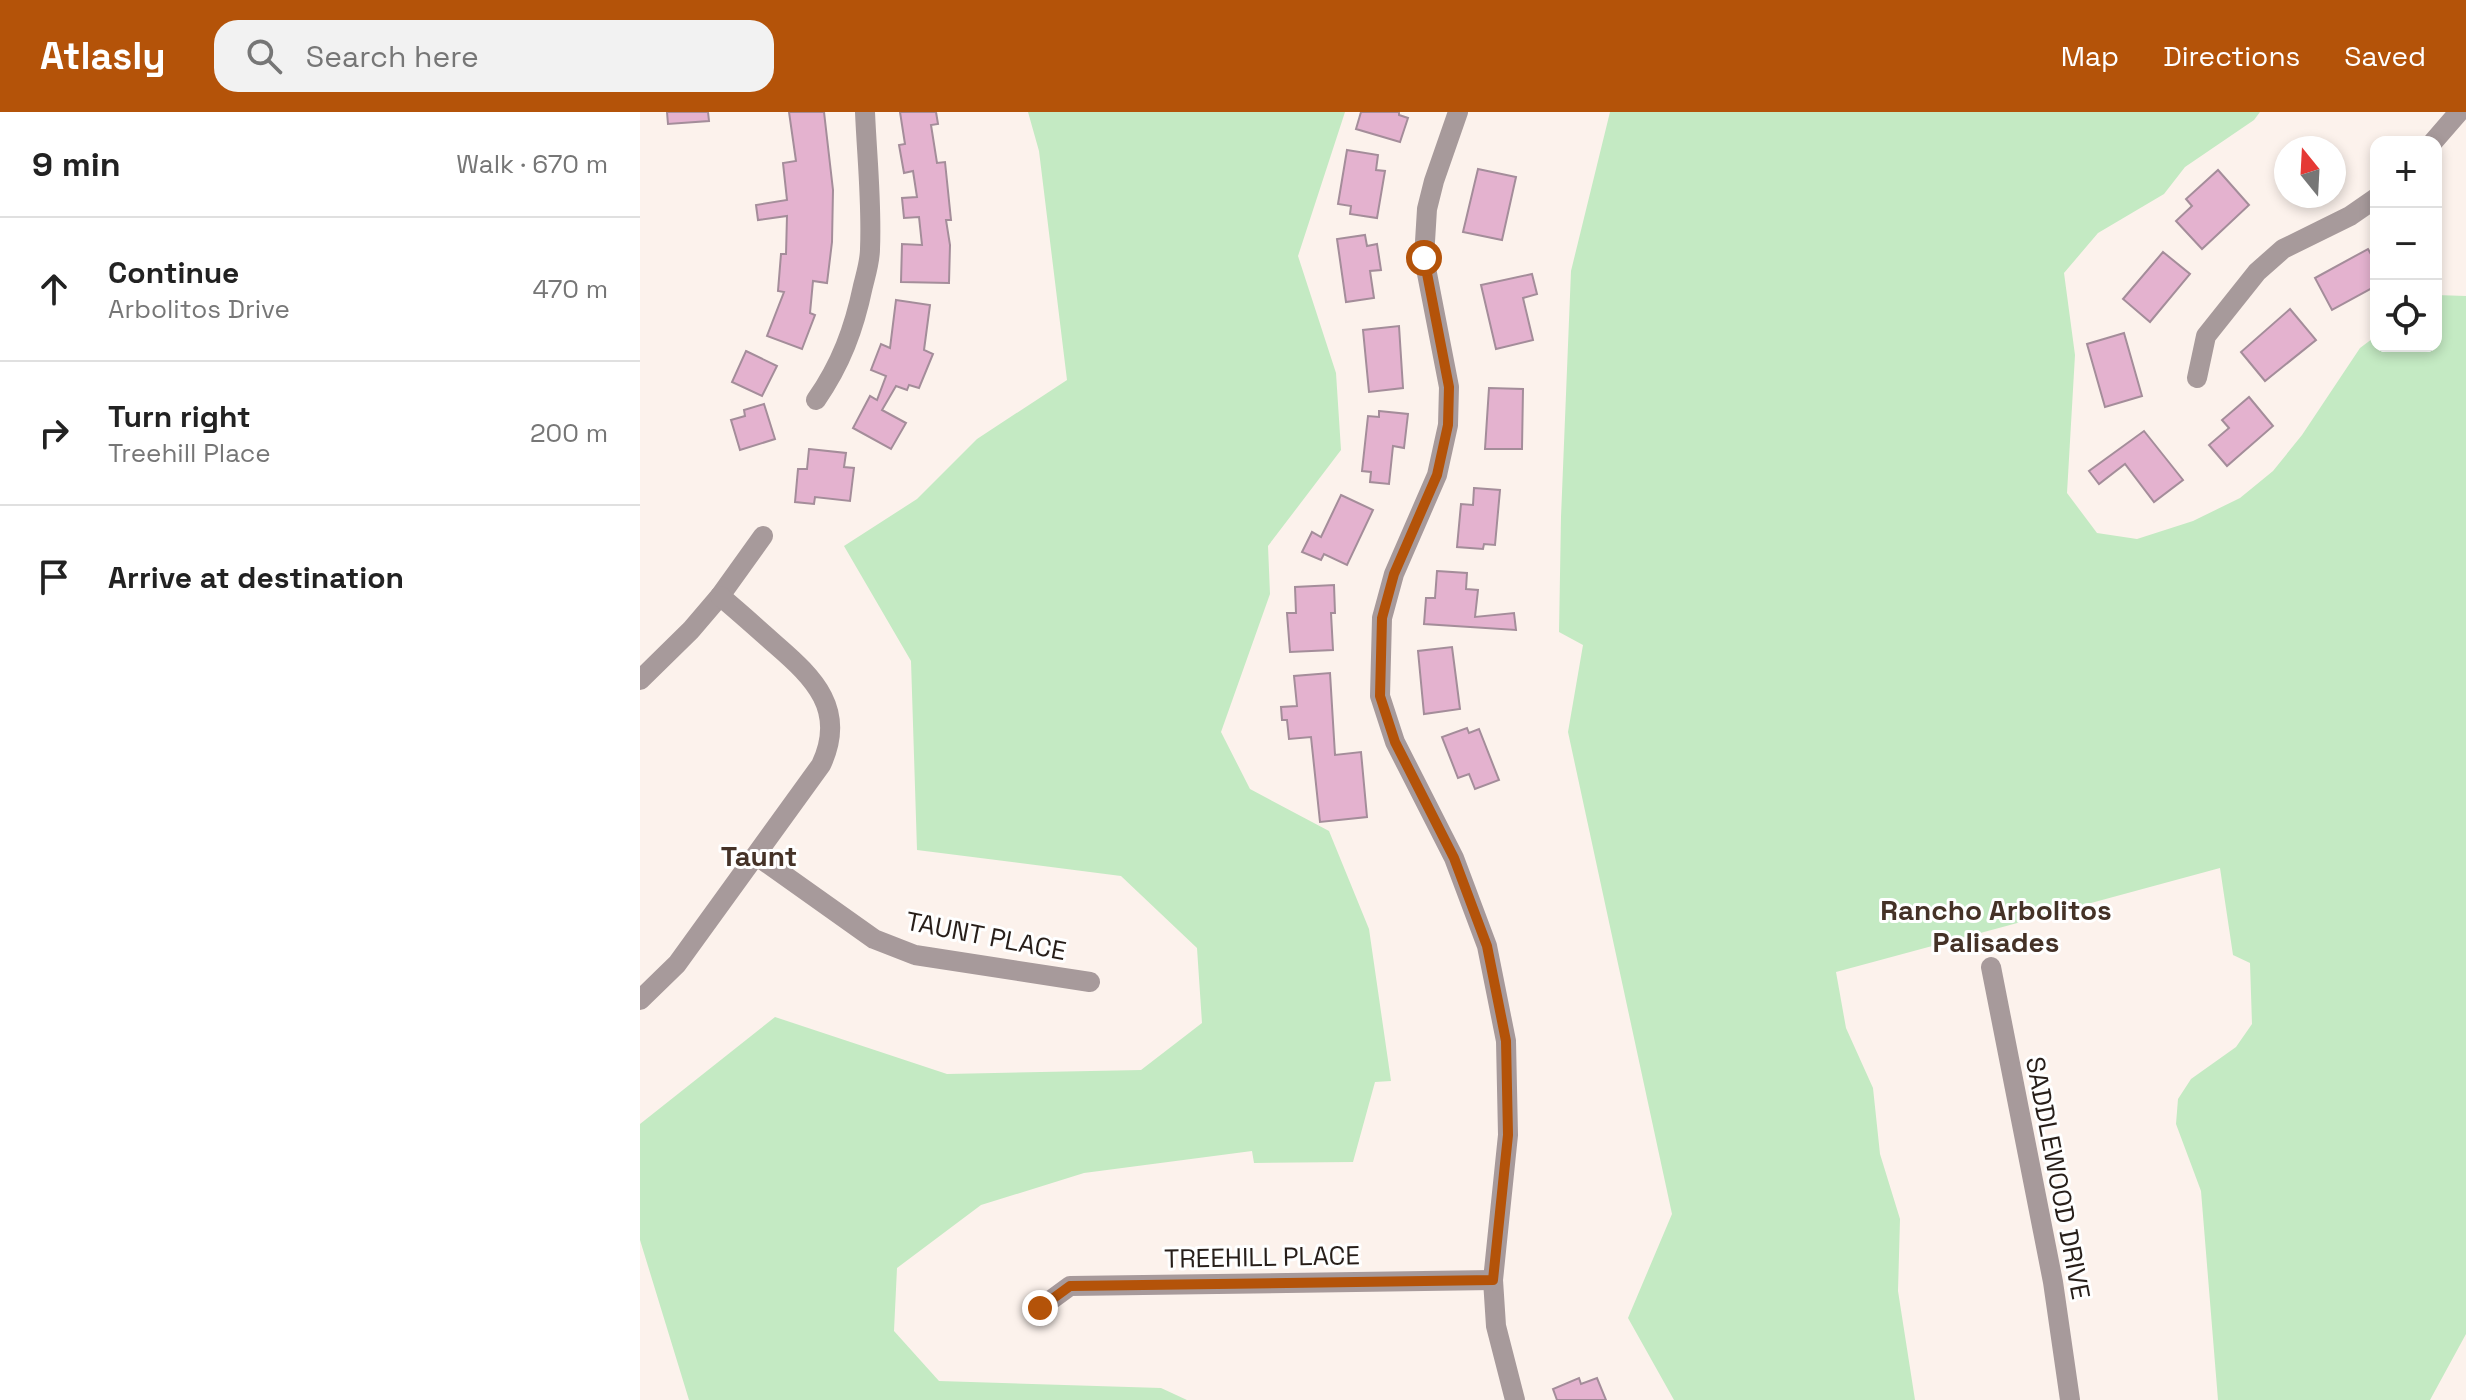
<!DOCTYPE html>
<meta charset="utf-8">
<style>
:root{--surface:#fff;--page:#f2f2f2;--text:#222;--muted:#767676;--line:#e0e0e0;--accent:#b45309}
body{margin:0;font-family:"Space Grotesk",sans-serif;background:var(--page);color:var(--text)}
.controls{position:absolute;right:24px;top:24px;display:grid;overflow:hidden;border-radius:16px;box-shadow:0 4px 12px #0003}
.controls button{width:72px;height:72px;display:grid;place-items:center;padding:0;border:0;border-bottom:2px solid var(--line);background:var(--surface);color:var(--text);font:40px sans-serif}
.compass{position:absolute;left:1634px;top:24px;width:72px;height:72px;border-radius:50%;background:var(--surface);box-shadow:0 4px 12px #0003;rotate:342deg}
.stop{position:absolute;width:24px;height:24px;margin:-18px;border:6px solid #b45309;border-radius:50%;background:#fff}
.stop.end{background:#b45309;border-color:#fff;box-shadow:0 2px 8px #0008}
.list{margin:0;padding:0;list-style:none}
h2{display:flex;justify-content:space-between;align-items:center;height:104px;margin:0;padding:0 32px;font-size:34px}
h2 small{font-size:26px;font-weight:400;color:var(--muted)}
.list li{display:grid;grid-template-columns:52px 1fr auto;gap:24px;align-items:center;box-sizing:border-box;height:144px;padding:0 32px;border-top:2px solid var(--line)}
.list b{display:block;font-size:30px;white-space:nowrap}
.list p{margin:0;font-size:26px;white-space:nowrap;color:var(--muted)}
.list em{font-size:26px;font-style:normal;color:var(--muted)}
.icon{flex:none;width:44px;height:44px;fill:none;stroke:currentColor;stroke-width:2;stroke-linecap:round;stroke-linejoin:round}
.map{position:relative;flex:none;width:1826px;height:1288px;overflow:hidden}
header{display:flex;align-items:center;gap:48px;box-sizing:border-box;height:112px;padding:0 40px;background:var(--accent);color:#fff}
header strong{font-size:38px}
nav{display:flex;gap:44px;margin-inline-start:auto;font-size:28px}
.search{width:560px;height:72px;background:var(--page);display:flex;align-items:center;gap:20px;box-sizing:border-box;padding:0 28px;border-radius:24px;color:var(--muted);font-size:30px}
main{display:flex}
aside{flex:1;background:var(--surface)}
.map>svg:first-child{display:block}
</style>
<header>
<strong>Atlasly</strong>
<div class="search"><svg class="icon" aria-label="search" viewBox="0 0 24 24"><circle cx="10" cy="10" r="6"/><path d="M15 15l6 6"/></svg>Search here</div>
<nav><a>Map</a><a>Directions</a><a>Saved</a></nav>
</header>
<main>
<aside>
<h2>9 min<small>Walk · 670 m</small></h2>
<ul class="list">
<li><svg class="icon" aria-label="ahead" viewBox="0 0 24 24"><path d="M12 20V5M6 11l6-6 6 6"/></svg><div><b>Continue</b><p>Arbolitos Drive</p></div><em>470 m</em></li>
<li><svg class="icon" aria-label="right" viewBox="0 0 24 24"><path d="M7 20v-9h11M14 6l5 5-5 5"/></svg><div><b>Turn right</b><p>Treehill Place</p></div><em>200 m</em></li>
<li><svg class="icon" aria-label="arrive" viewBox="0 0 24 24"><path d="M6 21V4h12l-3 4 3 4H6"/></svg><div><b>Arrive at destination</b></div></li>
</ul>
</aside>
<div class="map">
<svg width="1826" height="1288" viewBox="0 0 1826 1288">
<rect width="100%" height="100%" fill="#fcf2ec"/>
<g fill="#c4eac3">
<polygon points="388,0 705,0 658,144 696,261 701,338 628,434 630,482 581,620 610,677 689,719 729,817 751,969 735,970 713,1050 614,1051 612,1039 444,1061 341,1093 257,1156 254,1219 299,1269 521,1276 547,1288 49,1288 0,1128 0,1012 135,905 307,962 501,958 562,911 557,836 481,764 277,738 271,549 204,434 277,387 337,327 427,268 399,39"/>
<polygon points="970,0 1620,0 1614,8 1545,55 1524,82 1458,121 1424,161 1435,243 1427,381 1457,421 1497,427 1553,409 1600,386 1633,359 1662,323 1720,236 1736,224 1736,234 1796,234 1796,183 1826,184 1826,1222 1790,1288 1578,1288 1561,1079 1536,1012 1538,987 1551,967 1596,935 1612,912 1610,851 1593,843 1580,756 1196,860 1206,916 1233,976 1240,1042 1260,1107 1258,1179 1275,1288 1034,1288 988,1206 1032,1102 928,620 943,533 919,520 921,405 931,159"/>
</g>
<g fill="#e4b2cf" stroke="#a48d9a" stroke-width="2">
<polygon points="27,0 68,0 69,9 28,12"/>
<polygon points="149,0 184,0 193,78 192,130 187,171 173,169 170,201 175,203 162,237 127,224 144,180 138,179 141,142 146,142 147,104 118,108 116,93 147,88 143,51 156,49"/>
<polygon points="260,0 296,0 298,12 291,13 297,51 305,50 311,108 306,108 310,133 309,171 261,170 262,132 282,133 279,105 264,106 262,86 277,85 273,59 264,61 259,33 265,32"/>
<polygon points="721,0 759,0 759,3 768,6 760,30 716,17"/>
<polygon points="707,38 738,43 736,58 745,59 737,106 710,102 711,94 698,92"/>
<polygon points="838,57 876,65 862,128 823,120"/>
<polygon points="1578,58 1609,93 1562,137 1536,109 1552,94 1546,87"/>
<polygon points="725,123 727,134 737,132 741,158 730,159 734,186 706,190 697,127"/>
<polygon points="1728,137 1736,151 1736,174 1692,198 1675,166"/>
<polygon points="1523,140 1550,162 1510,210 1483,187"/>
<polygon points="892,162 897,182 883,186 893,228 856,237 841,173"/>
<polygon points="256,188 290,193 284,238 293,242 279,276 269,273 267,278 256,274 242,298 266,311 251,337 213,316 230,284 237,288 246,264 231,258 241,232 250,236"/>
<polygon points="1650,197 1676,228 1625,269 1601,240"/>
<polygon points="759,214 763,276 729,280 723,218"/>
<polygon points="1484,221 1502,284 1465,295 1447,232"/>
<polygon points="106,239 137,254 122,284 92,270"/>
<polygon points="849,276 883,277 882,337 845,337"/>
<polygon points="1609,285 1633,314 1587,354 1569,333 1589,316 1582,308"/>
<polygon points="124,292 135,327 100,338 91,308 105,304 104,298"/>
<polygon points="739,299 768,302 764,336 753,334 749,372 730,370 731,360 722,359 728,304 739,305"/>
<polygon points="1504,319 1543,368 1514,390 1485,352 1459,372 1449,359"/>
<polygon points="169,337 206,341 204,355 214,356 210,389 175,385 174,392 155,390 158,357 167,357"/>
<polygon points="834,376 860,378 855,433 844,432 843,437 817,435 821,392 833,393"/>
<polygon points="701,383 733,398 707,453 684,442 681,448 662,440 672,420 681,425"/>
<polygon points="797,459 827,461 826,477 838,478 835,505 874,501 876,518 784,512 786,486 795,486"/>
<polygon points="694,473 695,501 691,501 693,538 650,540 647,501 656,501 655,475"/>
<polygon points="812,535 820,597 784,602 778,539"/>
<polygon points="690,561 695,643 721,640 727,705 680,710 671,625 649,627 647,608 642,608 641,595 657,594 654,564"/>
<polygon points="827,616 829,621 839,617 859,668 835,677 829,662 818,666 802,625"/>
<polygon points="939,1266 941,1272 957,1266 966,1288 917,1288 913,1277"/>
</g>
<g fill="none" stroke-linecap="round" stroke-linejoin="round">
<g stroke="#a79a9b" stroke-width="20">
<polyline points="818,0 794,69 787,97 784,146 809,275 808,313 797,363 754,462 742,506 740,584 755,630 814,746 847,834 866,929 868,1023 853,1168 856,1214 875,1288"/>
<polyline points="1793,30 1819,0"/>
<polyline points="1557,266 1566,224 1617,160 1643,137 1710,104 1736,86"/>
<path d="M176 288C201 252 214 217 223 174 226 162 230 149 230 137 232 91 227 46 225 0"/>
<polyline points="0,568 51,518 80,484 123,424"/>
<polyline points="117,744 234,827 275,843 450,870"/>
<polyline points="1351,855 1413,1170 1430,1288"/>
<path d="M0 888 37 852 181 653C207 598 174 566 136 533 117 516 99 500 80 484"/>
<polyline points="400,1196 430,1174 853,1168"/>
</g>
</g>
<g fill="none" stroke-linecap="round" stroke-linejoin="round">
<polyline stroke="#b45309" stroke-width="10" points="400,1196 430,1174 853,1168 868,1023 866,929 847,834 814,746 755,630 740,584 742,506 754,462 797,363 808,313 809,275 784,146"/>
</g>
<g text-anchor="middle" stroke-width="6" stroke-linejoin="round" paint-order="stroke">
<g font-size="26" fill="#271e19" stroke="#fff">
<text transform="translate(346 824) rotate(11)" y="9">TAUNT PLACE</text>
<text transform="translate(1418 1066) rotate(79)" y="9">SADDLEWOOD DRIVE</text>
<text transform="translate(622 1145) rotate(-1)" y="9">TREEHILL PLACE</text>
</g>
<g font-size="28" font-weight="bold" fill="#453227" stroke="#fff">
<text x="119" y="754">Taunt</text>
<text x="1356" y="808">Rancho Arbolitos<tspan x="1356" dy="32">Palisades</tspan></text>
</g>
</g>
</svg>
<div class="controls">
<button>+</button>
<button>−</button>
<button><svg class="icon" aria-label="locate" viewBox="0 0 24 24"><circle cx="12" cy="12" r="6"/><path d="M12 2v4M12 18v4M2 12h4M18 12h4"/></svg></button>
</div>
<svg class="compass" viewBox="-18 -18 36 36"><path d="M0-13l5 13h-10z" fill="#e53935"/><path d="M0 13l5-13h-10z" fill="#767676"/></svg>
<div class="stop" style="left:784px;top:146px"></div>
<div class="stop end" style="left:400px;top:1196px"></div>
</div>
</main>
